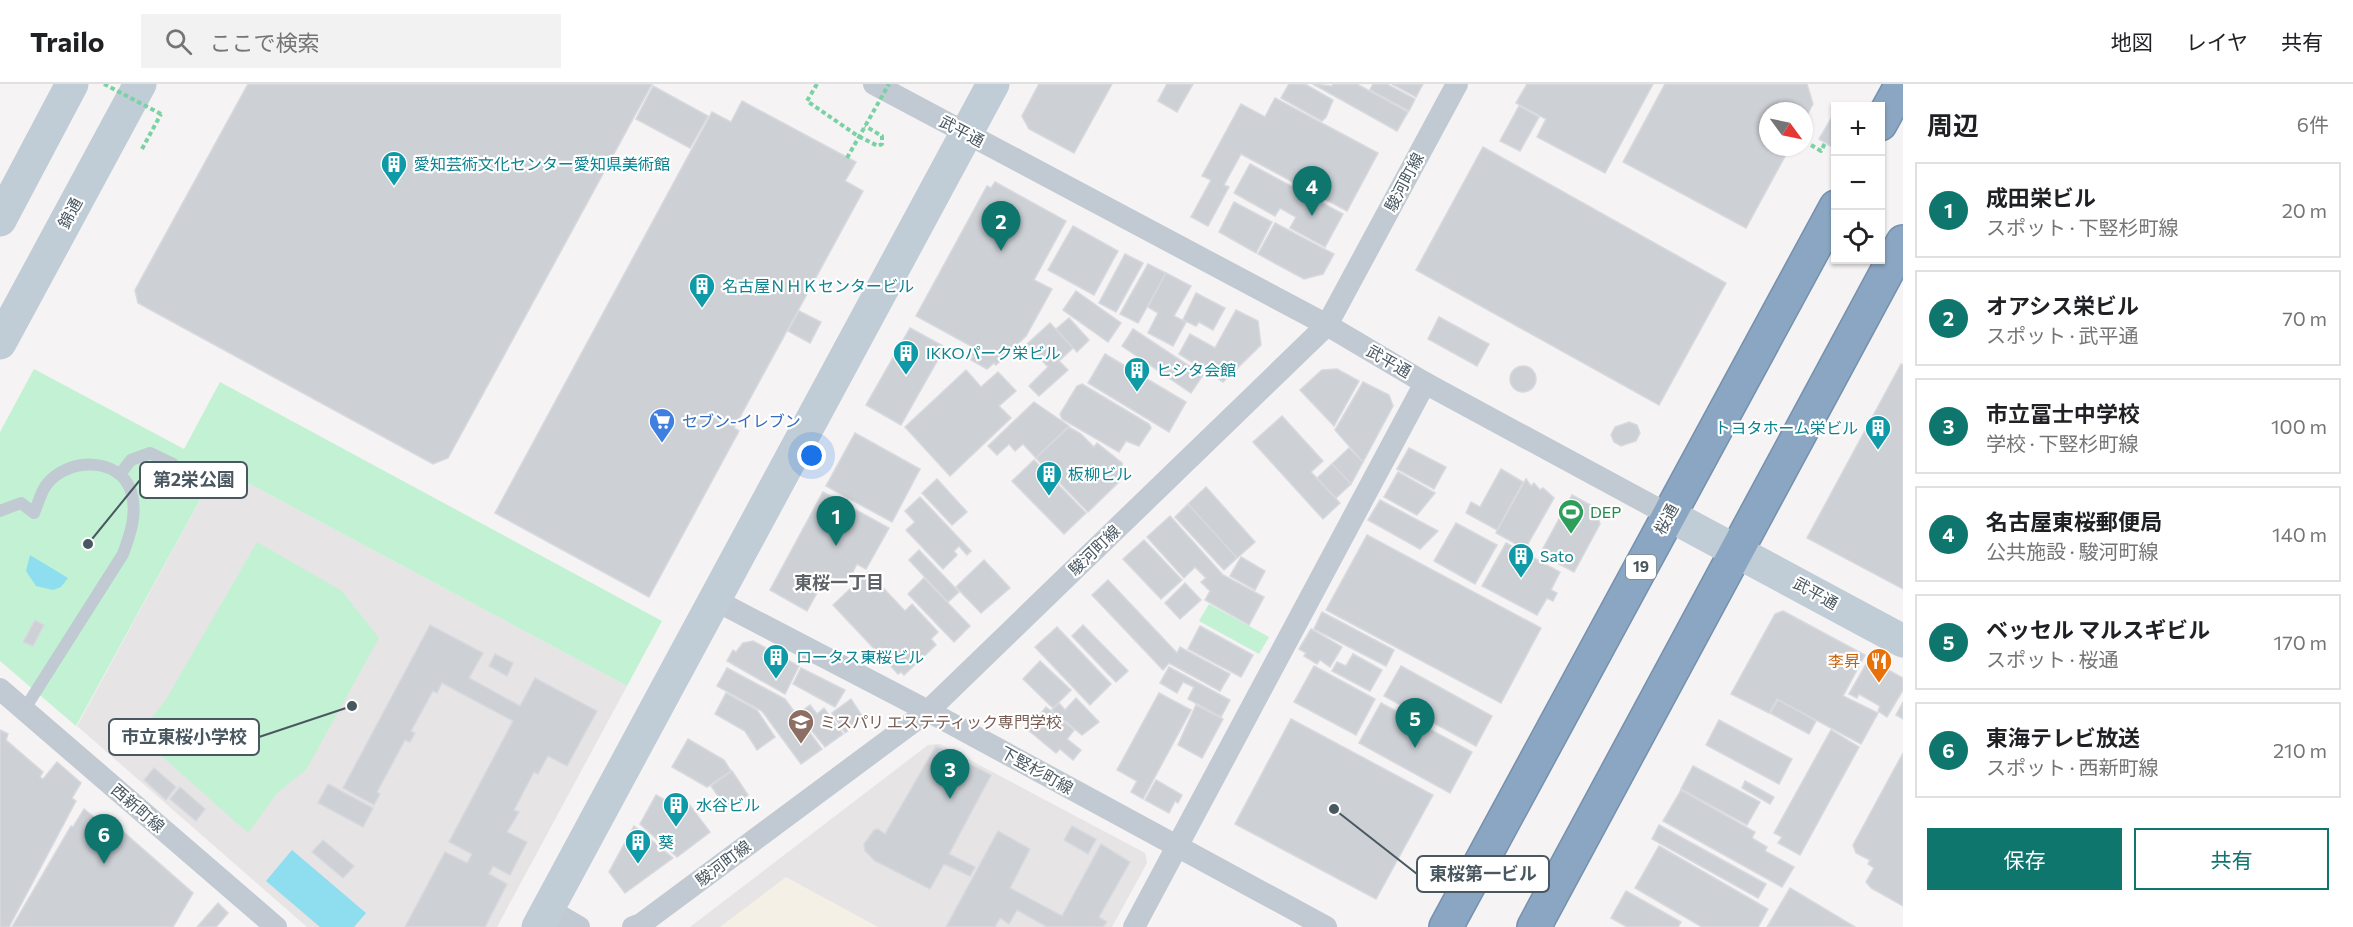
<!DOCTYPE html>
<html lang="ja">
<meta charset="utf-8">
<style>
:root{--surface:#fff;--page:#f2f2f2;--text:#202124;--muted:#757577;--line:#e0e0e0;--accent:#0f766e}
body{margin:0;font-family:Commissioner,"Noto Sans JP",sans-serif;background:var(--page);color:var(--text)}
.controls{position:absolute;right:18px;top:18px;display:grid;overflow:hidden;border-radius:0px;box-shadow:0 2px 4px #0004}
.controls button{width:54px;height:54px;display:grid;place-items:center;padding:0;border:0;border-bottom:2px solid var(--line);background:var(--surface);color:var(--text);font:30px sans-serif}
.compass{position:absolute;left:1759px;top:18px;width:54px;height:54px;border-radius:50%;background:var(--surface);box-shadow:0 2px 4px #0004;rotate:123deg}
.you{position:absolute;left:812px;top:372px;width:21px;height:21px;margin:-15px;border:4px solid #fff;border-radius:50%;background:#1a73e8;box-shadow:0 0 0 9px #1a73e833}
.badge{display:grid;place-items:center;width:39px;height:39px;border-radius:50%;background:var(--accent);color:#fff;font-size:20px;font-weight:700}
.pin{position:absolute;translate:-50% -50px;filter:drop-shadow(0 2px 3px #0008)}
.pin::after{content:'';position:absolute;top:32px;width:21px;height:18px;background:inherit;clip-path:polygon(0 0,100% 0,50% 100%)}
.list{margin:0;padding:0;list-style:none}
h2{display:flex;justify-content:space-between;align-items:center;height:78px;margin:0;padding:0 24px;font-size:26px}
h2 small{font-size:20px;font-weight:400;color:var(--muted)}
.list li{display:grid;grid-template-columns:39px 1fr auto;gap:18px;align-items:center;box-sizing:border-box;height:96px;margin:0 12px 12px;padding:0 12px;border:2px solid var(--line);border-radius:0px}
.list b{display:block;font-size:22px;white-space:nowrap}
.list p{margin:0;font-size:20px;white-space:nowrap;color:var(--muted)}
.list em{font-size:20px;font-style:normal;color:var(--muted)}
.actions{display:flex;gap:12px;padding:18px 24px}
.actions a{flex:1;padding:14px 0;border:2px solid var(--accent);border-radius:0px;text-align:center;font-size:21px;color:var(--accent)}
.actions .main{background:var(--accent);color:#fff}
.icon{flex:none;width:33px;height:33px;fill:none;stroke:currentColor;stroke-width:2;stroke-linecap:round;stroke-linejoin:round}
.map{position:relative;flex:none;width:1903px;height:843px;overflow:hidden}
header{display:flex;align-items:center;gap:36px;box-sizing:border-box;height:84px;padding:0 30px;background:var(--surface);border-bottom:2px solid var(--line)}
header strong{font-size:28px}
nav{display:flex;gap:33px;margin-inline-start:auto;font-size:21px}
.search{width:420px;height:54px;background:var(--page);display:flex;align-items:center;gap:15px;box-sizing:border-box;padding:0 21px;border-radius:0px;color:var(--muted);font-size:22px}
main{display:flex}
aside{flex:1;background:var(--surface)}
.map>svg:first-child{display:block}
</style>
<header>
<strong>Trailo</strong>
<div class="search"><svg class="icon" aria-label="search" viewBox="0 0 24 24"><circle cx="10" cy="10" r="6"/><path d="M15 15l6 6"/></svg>ここで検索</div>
<nav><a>地図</a><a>レイヤ</a><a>共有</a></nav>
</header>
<main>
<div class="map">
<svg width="1903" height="843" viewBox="0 0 1903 843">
<rect width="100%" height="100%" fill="#f5f3f3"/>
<g fill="#e6e4e5">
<polygon points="218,383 627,602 497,843 307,843 77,642"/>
<polygon points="940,660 1145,769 1147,779 1112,843 690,843 928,661"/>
</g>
<g fill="#c2f2d3">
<polygon points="34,285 184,365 220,298 662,537 627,602 218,383 76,642 0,577 0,348"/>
<polygon points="257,458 342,507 379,554 306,686 278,708 248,749 138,651 165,617"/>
<polygon points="1209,520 1269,553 1259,570 1199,537"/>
</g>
<polygon fill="#f5f0e5" points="786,793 878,843 720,843"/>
<g fill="#8edef0">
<polygon points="30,471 68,494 61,503 53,506 36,502 26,487"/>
<polygon points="292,766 366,829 354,843 320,843 266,797"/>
</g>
<g fill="#cdd0d5" stroke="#d7d9de" stroke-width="1.5">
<polygon points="248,0 652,0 448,374 433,380 138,219 135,206"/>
<polygon points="1039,0 1112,0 1074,69 1029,45 1022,32"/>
<polygon points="1167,0 1193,0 1177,28 1158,17"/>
<polygon points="1289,0 1305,0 1333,16 1326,33 1322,37 1281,14"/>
<polygon points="1313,0 1332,2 1333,0 1357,0 1408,28 1397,47"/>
<polygon points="1373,0 1387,0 1415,15 1409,27 1370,6"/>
<polygon points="1392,0 1423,0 1416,13"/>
<polygon points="1527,0 1653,0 1605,89 1537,53 1546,35 1516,19"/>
<polygon points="1665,0 1807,0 1813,20 1804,37 1804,27 1768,27 1768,63 1790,63 1746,144 1623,78"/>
<polygon points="653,2 708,32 690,64 636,35"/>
<polygon points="1275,14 1378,69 1347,127 1241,70 1224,101 1229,103 1208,142 1191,133 1211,96 1202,92 1241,20 1265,33"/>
<polygon points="742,17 856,78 845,97 863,107 734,344 739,347 649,513 495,429 712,28 731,38"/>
<polygon points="1519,22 1539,33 1520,67 1500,57"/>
<polygon points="1836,26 1836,57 1832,63 1819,55"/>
<polygon points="1483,63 1726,199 1659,321 1416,186"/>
<polygon points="1250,80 1343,130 1325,163 1290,144 1296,133 1280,124 1275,132 1234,109"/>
<polygon points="995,98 1066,137 1034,196 1052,205 1026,252 996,281 994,279 987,285 971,276 973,272 967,269 971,262 916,232 987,102 991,104"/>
<polygon points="1234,118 1272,138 1256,169 1219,148"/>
<polygon points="1275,139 1334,170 1323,190 1304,195 1258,170"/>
<polygon points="1073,142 1118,167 1094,211 1048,186"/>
<polygon points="1125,170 1143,179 1116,228 1099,219"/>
<polygon points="1148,180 1166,189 1138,239 1120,230"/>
<polygon points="1166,189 1191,202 1174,232 1186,238 1173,262 1148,249 1158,229 1148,223"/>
<polygon points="1076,207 1121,239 1108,258 1063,226"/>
<polygon points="1196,209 1225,224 1213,246 1199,238 1196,242 1183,236"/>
<polygon points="1236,226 1258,237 1261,261 1223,298 1179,270 1190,250 1215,264"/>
<polygon points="799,227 821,238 810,259 788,247"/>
<polygon points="1439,233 1489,260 1477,282 1428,255"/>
<polygon points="1069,234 1089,256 1077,268 1056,245"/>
<polygon points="1050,239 1073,264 1059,277 1068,286 1039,312 1029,302 1048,283 1027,260"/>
<polygon points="910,244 945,263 901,341 866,321"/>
<polygon points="1133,245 1203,291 1191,309 1122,262"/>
<polygon points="1105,270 1186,318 1169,348 1088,299"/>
<polygon points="1901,280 1903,281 1903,505 1807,454"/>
<circle cx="1523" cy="295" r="13"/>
<polygon points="1337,285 1359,297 1334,342 1300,306 1322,286"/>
<polygon points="966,286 981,303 998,288 1016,307 999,322 1011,334 950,392 905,343"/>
<polygon points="1363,298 1389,311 1393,322 1363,378 1335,346"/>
<polygon points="1082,300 1149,340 1151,344 1139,362 1126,357 1119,368 1062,335 1060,330 1077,302"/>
<polygon points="1034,318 1069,342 1036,374 1023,360 1015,367 1009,360 997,371 988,362"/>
<polygon points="1282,332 1323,377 1311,388 1340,419 1323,435 1253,358"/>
<polygon points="1629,338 1637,341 1640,349 1636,357 1621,362 1614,358 1611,351 1615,343"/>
<polygon points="1069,343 1081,350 1094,363 1097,359 1122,379 1123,394 1088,428 1036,374"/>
<polygon points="855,349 920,385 892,438 826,402"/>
<polygon points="1349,364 1363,378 1351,400 1332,380"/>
<polygon points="1409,364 1446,383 1434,405 1397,385"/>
<polygon points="1034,376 1086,429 1064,450 1012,397"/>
<polygon points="1332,380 1351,400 1336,414 1317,394"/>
<polygon points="1501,385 1523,398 1497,446 1466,429 1471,418 1480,423"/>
<polygon points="1398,388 1435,409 1417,431 1384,413"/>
<polygon points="937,395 967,428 952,441 922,409"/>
<polygon points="1526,395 1531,402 1534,399 1540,406 1543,404 1554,414 1525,465 1496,449"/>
<polygon points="1206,403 1255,458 1237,474 1188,420"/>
<polygon points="823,408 889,444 866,485 857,480 846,501 827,491 807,527 770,506"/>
<polygon points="1572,411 1594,423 1600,440 1574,488 1540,470"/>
<polygon points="920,413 971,467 967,471 959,462 954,467 957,471 943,485 906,446 915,438 905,427"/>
<polygon points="1380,416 1438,447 1420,465 1368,436"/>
<polygon points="1188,420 1237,474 1224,486 1175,433"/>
<polygon points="1170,432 1223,491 1264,513 1249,541 1205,516 1210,507 1201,498 1206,494 1195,483 1184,494 1147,453"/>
<polygon points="1456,439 1497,461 1475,500 1434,477"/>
<polygon points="1367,451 1541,544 1501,619 1326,526"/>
<polygon points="1144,456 1182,496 1161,515 1123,475"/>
<polygon points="1506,459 1560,488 1551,506 1557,509 1553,517 1547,514 1537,531 1482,502"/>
<polygon points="919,466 959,508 948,518 909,476"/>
<polygon points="1241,473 1265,487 1255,506 1230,492"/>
<polygon points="984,476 1010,504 981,529 956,503"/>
<polygon points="868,488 905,527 912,520 938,548 931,555 936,561 904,591 901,588 898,590 833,521"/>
<polygon points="924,494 970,542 954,558 908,510"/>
<polygon points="1108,496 1177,569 1180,563 1230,590 1220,607 1169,579 1163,586 1092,511"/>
<polygon points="1185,499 1201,516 1180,535 1165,519"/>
<polygon points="1783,527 1865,571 1843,612 1878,629 1861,660 1777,615 1769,629 1731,610 1775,530"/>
<polygon points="1322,528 1394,566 1386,582 1314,545"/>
<polygon points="35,536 44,541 33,562 23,558"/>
<polygon points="430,541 483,569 469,594 520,622 535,594 597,627 567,682 548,672 538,690 534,688 514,726 519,728 507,748 527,758 510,791 493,782 489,790 507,800 485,843 405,843 445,768 467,779 472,770 449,758 513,637 442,599 437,609 433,607 411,647 415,649 410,658 405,656 377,708 380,710 374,721 343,704"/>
<polygon points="1083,541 1128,587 1116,598 1072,552"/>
<polygon points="1200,542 1253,571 1241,593 1188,565"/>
<polygon points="1057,543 1111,600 1090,621 1035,563"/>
<polygon points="1311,545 1342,563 1330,583 1320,576 1317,580 1304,572 1306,569 1299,565"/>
<polygon points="753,557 799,582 785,610 727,577 733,566 736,568 743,559"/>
<polygon points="495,570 513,579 507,592 489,582"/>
<polygon points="1353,570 1382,586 1370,607 1332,587 1337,578 1346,582"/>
<polygon points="1869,575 1903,594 1903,606 1887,633 1878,627 1880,622 1859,610 1857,614 1849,610"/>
<polygon points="1040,577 1071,606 1053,624 1023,595"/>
<polygon points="1314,582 1375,615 1356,651 1294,618"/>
<polygon points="1401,582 1492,632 1476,662 1384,612"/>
<polygon points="1169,583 1230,616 1221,633 1188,615 1194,603 1183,598 1177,609 1160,599"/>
<polygon points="727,584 785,615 822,665 801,680 762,627 717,602"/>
<polygon points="801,584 845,606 835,623 793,600"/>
<polygon points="726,609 757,626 775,653 757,666 745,647 715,630"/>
<polygon points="1159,609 1191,626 1143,715 1131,708 1137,697 1117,686"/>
<polygon points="1076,614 1099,638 1082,651 1052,626 1059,619 1065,626"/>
<polygon points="851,615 864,635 845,649 832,629"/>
<polygon points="1778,616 1816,637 1809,650 1770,629"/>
<polygon points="1903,618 1903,635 1896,631"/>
<polygon points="1381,619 1472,668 1450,709 1359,659"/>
<polygon points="810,621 817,630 824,624 843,650 825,663 798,630"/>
<polygon points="1196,621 1223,635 1202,674 1178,661"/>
<polygon points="1046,623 1074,646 1067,655 1081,666 1073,676 1060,665 1056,669 1028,646"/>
<polygon points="1291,635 1433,711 1376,815 1235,740"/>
<polygon points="1719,636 1792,675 1779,700 1706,661"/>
<polygon points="0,646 8,650 6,656 43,688 40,693 43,695 57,678 81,699 72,714 76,717 9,843 0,843"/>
<polygon points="1831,646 1859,663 1800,771 1778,759 1782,753 1774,749"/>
<polygon points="688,655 724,676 731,687 707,703 672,683"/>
<polygon points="936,662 991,691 949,770 975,783 970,792 944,780 930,805 875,777 865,767 864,760 874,746 878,745 885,750"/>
<polygon points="1903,669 1903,822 1871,804 1866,798 1874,784 1868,780 1870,776 1856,769 1853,761"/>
<polygon points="1693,682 1760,718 1747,741 1681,705"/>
<polygon points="154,684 176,703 166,716 144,696"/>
<polygon points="732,687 748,711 727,725 711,702"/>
<polygon points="1156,696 1182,711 1178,719 1175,717 1169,729 1145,716"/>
<polygon points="1745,697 1774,713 1770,720 1742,704"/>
<polygon points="328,700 373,724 363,743 318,719"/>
<polygon points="180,703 205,725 196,737 170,715"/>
<polygon points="1681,706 1755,748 1752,754 1767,763 1765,767 1794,783 1782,803 1663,737"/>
<polygon points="656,711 678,723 686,716 710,748 677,773 640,740"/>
<polygon points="84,725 116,751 120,745 193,809 173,843 12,843 71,742 73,743"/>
<polygon points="1659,741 1766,800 1758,814 1652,755"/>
<polygon points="634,742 673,774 625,809 609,788"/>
<polygon points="1072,742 1096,755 1088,770 1064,756"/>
<polygon points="998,747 1030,765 1010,804 1062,832 1101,760 1130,778 1099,833 1107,838 1103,843 1047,843 1017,826 1009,840 1000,834 995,843 946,843"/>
<polygon points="323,756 354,782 343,794 312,768"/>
<polygon points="1659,762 1768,825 1758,843 1702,843 1635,804"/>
<polygon points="1790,804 1855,843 1767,843"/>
<polygon points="1626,807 1681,838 1678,843 1627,843 1611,834"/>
<polygon points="218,819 228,829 216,843 197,843"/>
</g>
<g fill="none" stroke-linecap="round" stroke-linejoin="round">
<g stroke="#7591ae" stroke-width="36">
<g id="highway">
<polyline points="1880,40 1902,0"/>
<polyline points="1446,843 1836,123"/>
<polyline points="1534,843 1903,158"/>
</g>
</g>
<g stroke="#78d2a3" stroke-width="4" stroke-dasharray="4.5 3" stroke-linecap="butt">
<polyline points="817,0 807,17 858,52 878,62 882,60 882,52 865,42"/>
<polyline points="1811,61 1821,67 1825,59"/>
<polyline points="142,65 161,30"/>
</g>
<g stroke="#c1cad2" stroke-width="12">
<polyline points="120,390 131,376 150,369 173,380"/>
<path d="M0 427 21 419 34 429C38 420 41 407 47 400 67 374 119 372 131 407 138 429 130 451 123 470L24 626"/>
</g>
<g stroke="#c1cad2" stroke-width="22">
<polyline points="874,0 1327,241 1425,299 1669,431"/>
<polyline points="715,516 928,627 1326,843"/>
<polyline points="0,605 276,843"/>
<polyline points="548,825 579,843"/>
<polyline points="633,843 641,840 928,627 1327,241 1457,0"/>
<polyline points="1134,843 1425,299"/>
</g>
<g stroke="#c0ccd6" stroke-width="33">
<polyline points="0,136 72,0"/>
<polyline points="0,259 140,0"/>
<polyline points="1669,431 1903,557"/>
<polyline points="538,843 993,0"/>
</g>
<use href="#highway" stroke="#8aa6c2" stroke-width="33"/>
<g stroke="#78d2a3" stroke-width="4" stroke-dasharray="4.5 3" stroke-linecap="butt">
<polyline points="104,0 161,30"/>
<polyline points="847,74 889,0"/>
</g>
</g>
<defs>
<g id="building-pin" transform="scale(1.35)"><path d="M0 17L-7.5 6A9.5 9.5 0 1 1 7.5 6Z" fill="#0f9aa8" stroke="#fff"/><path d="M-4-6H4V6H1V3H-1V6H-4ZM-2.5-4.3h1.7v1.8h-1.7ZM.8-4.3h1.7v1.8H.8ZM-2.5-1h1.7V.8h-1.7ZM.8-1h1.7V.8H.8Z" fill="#fff"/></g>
<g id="supermarket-pin" transform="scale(1.35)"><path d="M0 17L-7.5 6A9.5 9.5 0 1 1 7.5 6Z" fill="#3f7fe0" stroke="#fff"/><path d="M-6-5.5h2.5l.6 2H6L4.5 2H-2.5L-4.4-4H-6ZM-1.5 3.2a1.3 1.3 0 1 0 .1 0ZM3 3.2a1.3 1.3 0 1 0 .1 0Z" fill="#fff"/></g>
<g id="stadium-pin" transform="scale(1.35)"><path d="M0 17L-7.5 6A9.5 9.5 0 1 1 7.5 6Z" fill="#2e9e5b" stroke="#fff"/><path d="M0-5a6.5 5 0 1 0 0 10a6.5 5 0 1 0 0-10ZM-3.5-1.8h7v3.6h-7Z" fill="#fff"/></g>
<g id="restaurant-pin" transform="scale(1.35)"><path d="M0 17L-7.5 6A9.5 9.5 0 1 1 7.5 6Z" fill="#e8710a" stroke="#fff"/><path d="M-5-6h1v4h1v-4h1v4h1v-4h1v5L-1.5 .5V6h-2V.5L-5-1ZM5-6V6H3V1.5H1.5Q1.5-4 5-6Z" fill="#fff"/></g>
<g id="university-pin" transform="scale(1.35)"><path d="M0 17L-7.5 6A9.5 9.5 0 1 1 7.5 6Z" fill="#8d6e63" stroke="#fff"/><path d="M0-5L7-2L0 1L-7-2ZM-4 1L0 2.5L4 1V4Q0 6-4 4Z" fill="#fff"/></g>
</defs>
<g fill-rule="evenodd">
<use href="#building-pin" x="394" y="80"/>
<use href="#building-pin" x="702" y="202"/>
<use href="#building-pin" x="906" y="269"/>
<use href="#building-pin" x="1137" y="286"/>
<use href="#supermarket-pin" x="662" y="337"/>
<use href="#building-pin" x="1878" y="344"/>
<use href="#building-pin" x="1049" y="390"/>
<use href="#stadium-pin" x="1571" y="428"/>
<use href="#building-pin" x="1521" y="472"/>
<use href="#building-pin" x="776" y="573"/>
<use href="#restaurant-pin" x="1879" y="577"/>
<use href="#university-pin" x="801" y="638"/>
<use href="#building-pin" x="676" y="721"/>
<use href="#building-pin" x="638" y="758"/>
</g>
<g text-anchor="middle" stroke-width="4.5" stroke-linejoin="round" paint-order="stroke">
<rect fill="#fff" stroke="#808990" stroke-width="1.5" x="1626" y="471" width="30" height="24" rx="4.5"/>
<g font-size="15" font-weight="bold" fill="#495761">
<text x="1641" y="488">19</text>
</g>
<g font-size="16" fill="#495761" stroke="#fff">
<text transform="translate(962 47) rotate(28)" y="6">武平通</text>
<text transform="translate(1404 98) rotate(-62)" y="6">駿河町線</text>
<text transform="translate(70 129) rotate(-62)" y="6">錦通</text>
<text transform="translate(1389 277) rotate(30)" y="6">武平通</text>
<text transform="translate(1666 435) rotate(-62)" y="6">桜通</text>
<text transform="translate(1094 466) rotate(-44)" y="6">駿河町線</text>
<text transform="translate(1816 509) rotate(29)" y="6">武平通</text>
<text transform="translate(1037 686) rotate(29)" y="6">下竪杉町線</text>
<text transform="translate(138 724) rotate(41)" y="6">西新町線</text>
<text transform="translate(723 779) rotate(-37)" y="6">駿河町線</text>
</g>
<g font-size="16" fill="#0d838f" stroke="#fff" text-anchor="start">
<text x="414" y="86">愛知芸術文化センター愛知県美術館</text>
<text x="722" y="208">名古屋ＮＨＫセンタービル</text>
<text x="926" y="275">IKKOパーク栄ビル</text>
<text x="1156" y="292">ヒシタ会館</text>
<text x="1858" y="350" text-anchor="end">トヨタホーム栄ビル</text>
<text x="1068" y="396">板柳ビル</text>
<text x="1540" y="478">Sato</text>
<text x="796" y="579">ロータス東桜ビル</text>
<text x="696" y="727">水谷ビル</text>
<text x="658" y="764">葵</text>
</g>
<g font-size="16" fill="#366cbe" stroke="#fff" text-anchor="start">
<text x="682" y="343">セブン-イレブン</text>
</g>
<g font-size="16" fill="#27864d" stroke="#fff" text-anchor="start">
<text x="1590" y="434">DEP</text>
</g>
<g font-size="16" fill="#c56008" stroke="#fff" text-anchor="end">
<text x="1860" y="583">李昇</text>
</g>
<g font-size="16" fill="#785e54" stroke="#fff" text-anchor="start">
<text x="820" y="644">ミスパリ エステティック専門学校</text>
</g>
<g font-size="18" font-weight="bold" fill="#5f6368" stroke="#fff">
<text x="839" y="505">東桜一丁目</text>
</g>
</g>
<path fill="none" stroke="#495761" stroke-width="2" d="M88 460L140 396M352 622L259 653M1334 725L1417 790"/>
<g fill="#495761" stroke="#fff" stroke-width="2">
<circle cx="88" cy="460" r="6"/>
<circle cx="352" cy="622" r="6"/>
<circle cx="1334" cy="725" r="6"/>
</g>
<g fill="#fff" stroke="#495761" stroke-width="2">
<rect x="140" y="378" width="107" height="36" rx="6"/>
<rect x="109" y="635" width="150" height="36" rx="6"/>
<rect x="1417" y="772" width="132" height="36" rx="6"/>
</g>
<g font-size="18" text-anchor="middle" font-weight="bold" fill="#495761">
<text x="194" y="402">第2栄公園</text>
<text x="184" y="659">市立東桜小学校</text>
<text x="1483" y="796">東桜第一ビル</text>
</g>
</svg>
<div class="controls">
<button>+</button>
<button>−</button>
<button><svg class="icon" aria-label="locate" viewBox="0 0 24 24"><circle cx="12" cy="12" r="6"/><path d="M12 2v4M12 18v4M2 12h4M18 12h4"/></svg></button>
</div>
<svg class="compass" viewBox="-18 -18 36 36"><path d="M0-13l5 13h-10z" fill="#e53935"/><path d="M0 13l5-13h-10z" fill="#757577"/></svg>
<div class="you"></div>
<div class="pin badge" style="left:836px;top:462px">1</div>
<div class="pin badge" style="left:1001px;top:167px">2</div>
<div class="pin badge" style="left:950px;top:715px">3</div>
<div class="pin badge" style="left:1312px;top:132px">4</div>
<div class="pin badge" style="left:1415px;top:664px">5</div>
<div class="pin badge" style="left:104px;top:780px">6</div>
</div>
<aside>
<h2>周辺<small>6件</small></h2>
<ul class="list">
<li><span class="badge">1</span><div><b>成田栄ビル</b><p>スポット · 下竪杉町線</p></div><em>20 m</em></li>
<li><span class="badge">2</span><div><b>オアシス栄ビル</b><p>スポット · 武平通</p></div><em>70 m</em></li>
<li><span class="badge">3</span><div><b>市立冨士中学校</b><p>学校 · 下竪杉町線</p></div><em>100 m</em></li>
<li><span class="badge">4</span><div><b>名古屋東桜郵便局</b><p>公共施設 · 駿河町線</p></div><em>140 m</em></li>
<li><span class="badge">5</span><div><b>ベッセル マルスギビル</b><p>スポット · 桜通</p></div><em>170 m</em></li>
<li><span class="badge">6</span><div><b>東海テレビ放送</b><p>スポット · 西新町線</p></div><em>210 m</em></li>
</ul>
<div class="actions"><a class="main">保存</a><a>共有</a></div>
</aside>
</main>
